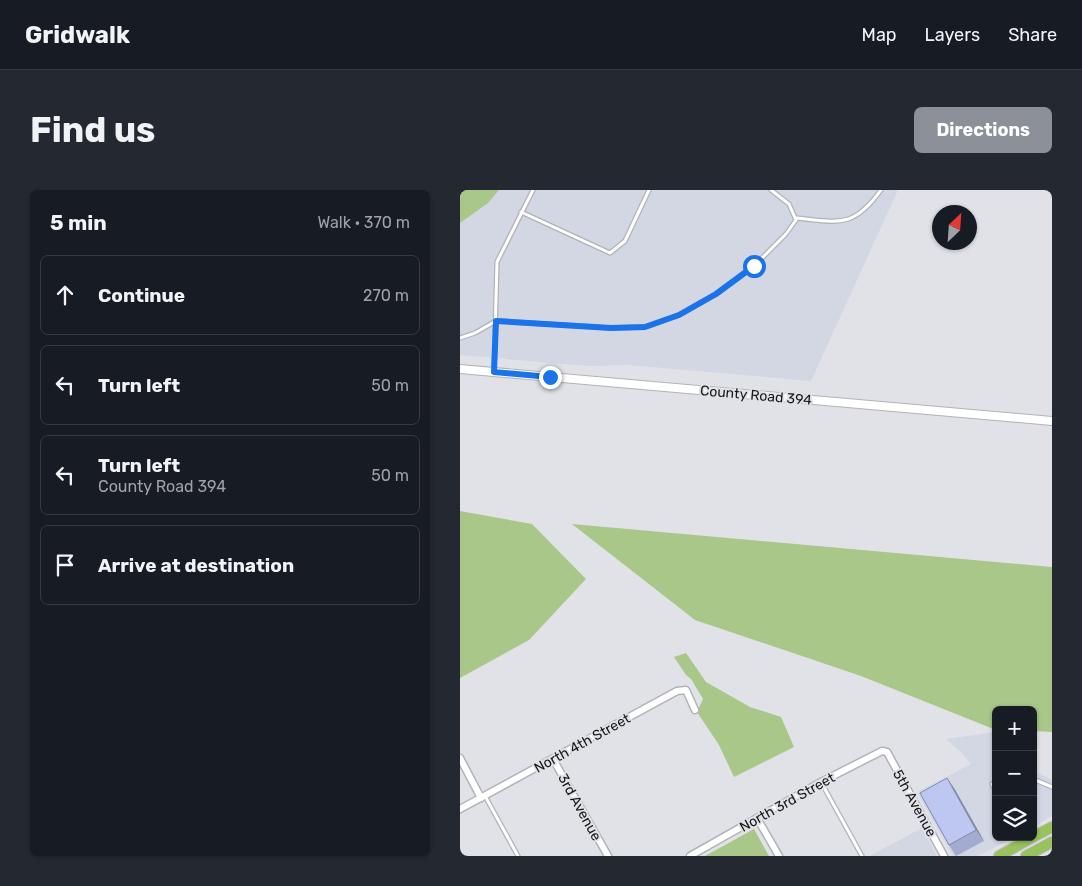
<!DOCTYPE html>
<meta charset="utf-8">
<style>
:root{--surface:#171b24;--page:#242831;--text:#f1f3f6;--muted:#9ea1a6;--line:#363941;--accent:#8c9099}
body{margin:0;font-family:Rubik,sans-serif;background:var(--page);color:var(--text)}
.controls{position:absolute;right:15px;bottom:15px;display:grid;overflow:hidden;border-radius:8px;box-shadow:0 1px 4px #0004}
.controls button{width:45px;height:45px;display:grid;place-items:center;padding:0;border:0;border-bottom:1px solid var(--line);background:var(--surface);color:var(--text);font:25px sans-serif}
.compass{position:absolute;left:472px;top:15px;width:45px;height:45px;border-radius:50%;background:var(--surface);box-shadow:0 1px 4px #0004;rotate:25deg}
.stop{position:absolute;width:15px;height:15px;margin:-11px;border:4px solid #1a73e8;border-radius:50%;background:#fff}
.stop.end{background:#1a73e8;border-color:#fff;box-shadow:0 1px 5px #0008}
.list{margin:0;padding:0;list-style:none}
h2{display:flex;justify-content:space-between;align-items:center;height:65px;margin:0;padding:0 20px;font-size:21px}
h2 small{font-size:16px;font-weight:400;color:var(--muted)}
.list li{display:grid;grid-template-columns:32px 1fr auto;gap:15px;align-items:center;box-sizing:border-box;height:80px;margin:0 10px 10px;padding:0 10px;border:1px solid var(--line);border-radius:8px}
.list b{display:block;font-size:19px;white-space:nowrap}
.list p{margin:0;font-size:16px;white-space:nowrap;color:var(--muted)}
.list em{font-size:16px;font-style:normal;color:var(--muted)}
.icon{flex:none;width:28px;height:28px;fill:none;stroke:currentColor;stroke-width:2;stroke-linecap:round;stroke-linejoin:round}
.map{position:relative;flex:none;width:592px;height:666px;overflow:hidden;border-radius:8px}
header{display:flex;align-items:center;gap:30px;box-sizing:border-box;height:70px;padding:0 25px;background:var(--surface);border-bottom:1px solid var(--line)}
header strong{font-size:24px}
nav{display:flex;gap:28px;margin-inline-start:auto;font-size:18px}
.intro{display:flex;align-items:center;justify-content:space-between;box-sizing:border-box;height:120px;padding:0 30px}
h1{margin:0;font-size:35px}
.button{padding:12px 22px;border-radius:8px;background:var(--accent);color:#fff;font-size:18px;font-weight:700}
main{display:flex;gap:30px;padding:0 30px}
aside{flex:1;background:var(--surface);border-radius:8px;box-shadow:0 1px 4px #0004}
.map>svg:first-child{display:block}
</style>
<header>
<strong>Gridwalk</strong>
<nav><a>Map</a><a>Layers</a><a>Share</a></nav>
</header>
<div class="intro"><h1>Find us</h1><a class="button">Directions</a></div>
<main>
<aside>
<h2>5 min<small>Walk · 370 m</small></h2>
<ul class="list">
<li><svg class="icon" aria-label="ahead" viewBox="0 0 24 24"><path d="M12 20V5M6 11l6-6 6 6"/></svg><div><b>Continue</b></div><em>270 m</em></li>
<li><svg class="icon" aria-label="left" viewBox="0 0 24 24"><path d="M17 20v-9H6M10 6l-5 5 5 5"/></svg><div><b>Turn left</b></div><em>50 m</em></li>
<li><svg class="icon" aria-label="left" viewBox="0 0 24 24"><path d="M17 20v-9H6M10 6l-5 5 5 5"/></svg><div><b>Turn left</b><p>County Road 394</p></div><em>50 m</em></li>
<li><svg class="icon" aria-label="arrive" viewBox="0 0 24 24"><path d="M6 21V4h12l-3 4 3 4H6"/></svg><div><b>Arrive at destination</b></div></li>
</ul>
</aside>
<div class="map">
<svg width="592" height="666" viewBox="0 0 592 666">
<rect width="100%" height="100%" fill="#e0e2e7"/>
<g fill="#d3d6e3">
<polygon points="39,0 438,0 351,191 169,175 127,176 0,165 0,33 28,13"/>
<polygon points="536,542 536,647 555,647 518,666 493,666 457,602 511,574 503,564 486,549"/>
<polygon points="573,580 592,590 592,626 573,637"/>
<polygon points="462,638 477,666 410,666"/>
</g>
<g fill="#a8c788">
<polygon points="0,0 39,0 28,13 0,33"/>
<polygon points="0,321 72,334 126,389 69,450 0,488"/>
<polygon points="112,334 592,377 592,542 573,541 573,520 536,520 536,540 401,486 235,430"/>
<polygon points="226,463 246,492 290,517 321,527 334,557 274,587 259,555 237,522 243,509 231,489 226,485 214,467"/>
<polygon points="294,639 309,666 245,666"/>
</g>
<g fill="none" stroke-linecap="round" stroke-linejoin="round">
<g stroke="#b2b3b9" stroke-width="5.5">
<g id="service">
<polyline points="61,22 150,63 165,51 189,0"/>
<path d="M336 28C379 32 393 39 421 0"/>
<polyline points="0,148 15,143 36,131 151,138 185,137 219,125 256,104 294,76 326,44 336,30 329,14 311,0"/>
<polyline points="34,181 37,72 73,0"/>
<polyline points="573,589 592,597"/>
<polyline points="361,592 402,666"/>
<polyline points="536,592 532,594 536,601"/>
<polyline points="25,606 58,666"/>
</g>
</g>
<g stroke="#b2b3b9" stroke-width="9">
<g id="minor">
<polyline points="0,568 21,608"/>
<polyline points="93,569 148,666"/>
<polyline points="0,619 217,501 226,500 235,520"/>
<polyline points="297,628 319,666"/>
<polyline points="230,666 361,592 422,561 427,562 484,666"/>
</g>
</g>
<g stroke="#b2b3b9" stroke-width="10">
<polyline id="tertiary" points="0,179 592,231"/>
</g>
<g stroke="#bebebe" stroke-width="12">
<g id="trunk">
<polyline points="573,647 592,637"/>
<polyline points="539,666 573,647"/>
<polyline points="566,666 592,652"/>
</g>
</g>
<use href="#service" stroke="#fff" stroke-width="3"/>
<use href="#minor" stroke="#fff" stroke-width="6"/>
<use href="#tertiary" stroke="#fff" stroke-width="8"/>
<use href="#trunk" stroke="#97c25e" stroke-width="10"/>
</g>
<polygon fill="#a3abd0" points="494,598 524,651 496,666 489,655"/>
<polygon fill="#848ba9" points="487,588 494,598 524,651 516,640"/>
<polygon fill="#bdc7f2" stroke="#848ba9" points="487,588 516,640 489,655 460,603"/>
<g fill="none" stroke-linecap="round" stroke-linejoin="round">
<polyline stroke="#1a73e8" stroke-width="6" points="90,187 34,182 36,131 151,138 185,137 219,125 256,104 294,76"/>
</g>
<g text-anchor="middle" stroke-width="4" stroke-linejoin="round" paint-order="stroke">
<g font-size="14" fill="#161718" stroke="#e0e2e7">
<text transform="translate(296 205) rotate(5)" y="5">County Road 394</text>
<text transform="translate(122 553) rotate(-29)" y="5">North 4th Street</text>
<text transform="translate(327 612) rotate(-29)" y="5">North 3rd Street</text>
<text transform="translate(455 613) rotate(61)" y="5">5th Avenue</text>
<text transform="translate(120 617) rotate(61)" y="5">3rd Avenue</text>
</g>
</g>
</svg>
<div class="controls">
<button>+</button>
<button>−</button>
<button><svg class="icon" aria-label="layers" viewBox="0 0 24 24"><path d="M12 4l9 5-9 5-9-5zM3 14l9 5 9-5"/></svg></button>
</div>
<svg class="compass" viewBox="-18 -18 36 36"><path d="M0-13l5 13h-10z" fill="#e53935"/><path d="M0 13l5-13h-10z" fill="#9ea1a6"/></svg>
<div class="stop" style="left:294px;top:76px"></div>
<div class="stop end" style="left:90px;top:187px"></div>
</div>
</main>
